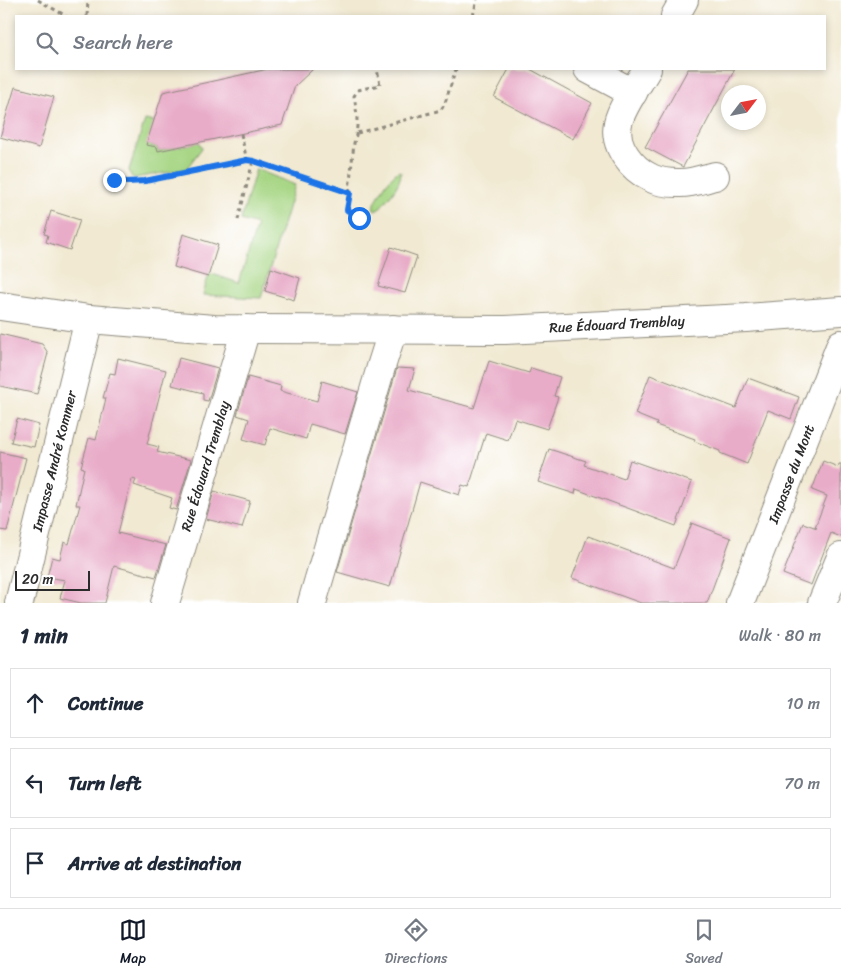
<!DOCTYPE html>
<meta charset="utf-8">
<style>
:root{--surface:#fff;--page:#f6f6f7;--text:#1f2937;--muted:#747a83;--line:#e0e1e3;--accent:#111827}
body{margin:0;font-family:Sriracha,sans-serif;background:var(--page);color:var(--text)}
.compass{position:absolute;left:721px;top:85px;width:45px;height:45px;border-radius:50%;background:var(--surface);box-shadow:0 2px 8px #0003;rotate:58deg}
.scale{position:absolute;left:15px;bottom:12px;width:75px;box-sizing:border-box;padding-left:5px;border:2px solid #2b2b2b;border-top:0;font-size:14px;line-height:18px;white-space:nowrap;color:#2b2b2b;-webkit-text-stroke:4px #fff;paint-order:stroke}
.stop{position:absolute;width:15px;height:15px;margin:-11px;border:4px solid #1a73e8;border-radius:50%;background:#fff}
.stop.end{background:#1a73e8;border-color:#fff;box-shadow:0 1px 5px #0008}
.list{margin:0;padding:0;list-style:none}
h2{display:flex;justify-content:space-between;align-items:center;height:65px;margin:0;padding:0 20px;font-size:21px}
h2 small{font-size:16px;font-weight:400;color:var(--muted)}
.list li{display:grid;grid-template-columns:32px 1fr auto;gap:15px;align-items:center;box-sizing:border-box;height:70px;margin:0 10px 10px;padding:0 10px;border:1px solid var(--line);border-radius:0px}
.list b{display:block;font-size:19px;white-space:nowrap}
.list em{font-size:16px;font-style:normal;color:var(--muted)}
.icon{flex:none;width:28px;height:28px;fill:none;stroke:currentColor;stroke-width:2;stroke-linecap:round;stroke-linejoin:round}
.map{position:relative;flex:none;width:841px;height:603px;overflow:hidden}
.search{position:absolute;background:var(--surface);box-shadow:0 2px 8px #0003;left:15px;right:15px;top:15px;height:55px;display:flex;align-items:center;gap:12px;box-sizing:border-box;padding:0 18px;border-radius:0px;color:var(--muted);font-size:19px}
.sheet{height:305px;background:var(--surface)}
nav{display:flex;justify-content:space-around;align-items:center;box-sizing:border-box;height:70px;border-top:1px solid var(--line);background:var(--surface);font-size:14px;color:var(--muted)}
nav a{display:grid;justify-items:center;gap:2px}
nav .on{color:var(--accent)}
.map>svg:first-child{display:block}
</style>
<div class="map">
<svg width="841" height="603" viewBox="0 0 841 603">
<rect width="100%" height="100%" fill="#fff"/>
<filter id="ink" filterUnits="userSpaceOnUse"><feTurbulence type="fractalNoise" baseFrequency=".02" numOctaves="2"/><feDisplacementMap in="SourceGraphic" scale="10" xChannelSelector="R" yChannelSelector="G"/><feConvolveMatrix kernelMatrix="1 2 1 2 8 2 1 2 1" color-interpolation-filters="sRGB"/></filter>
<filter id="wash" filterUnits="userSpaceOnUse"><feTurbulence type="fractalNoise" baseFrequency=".0096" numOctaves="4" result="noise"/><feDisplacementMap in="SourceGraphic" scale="20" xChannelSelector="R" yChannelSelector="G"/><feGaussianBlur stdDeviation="1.12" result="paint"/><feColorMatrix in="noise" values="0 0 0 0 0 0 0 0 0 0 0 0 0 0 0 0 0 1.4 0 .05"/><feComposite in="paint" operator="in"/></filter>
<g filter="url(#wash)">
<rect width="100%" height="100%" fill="#f1e9d2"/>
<g fill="#a6d583" stroke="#688057">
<polygon points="145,120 154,122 147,145 157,147 158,151 199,142 202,148 186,169 134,178 131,176 129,170"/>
<polygon points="256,169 295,185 261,298 203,295 209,273 239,283 257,225 241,220"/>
<path d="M398 171 401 172C401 186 386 200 378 210H375L373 208C379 194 386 181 398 171Z"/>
</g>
<g id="blocks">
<g fill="#e8abc8">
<polygon points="268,69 313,69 295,86 282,125 158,151 157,147 146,145 163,92"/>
<polygon points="509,69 530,69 592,103 573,139 494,97"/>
<polygon points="688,69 735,69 683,167 645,147"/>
<polygon points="15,87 54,97 39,148 0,137"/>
<polygon points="51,211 80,220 70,250 46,242 48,235 44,234"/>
<polygon points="183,234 218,245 208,277 174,267"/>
<polygon points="391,247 417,256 405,293 378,286"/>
<polygon points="271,268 300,278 294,300 265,291"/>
<polygon points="0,334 42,344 48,353 37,394 0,386"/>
<polygon points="118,358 166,370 147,444 159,447 157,452 191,460 176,510 169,508 172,498 134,485 136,480 132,479 118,533 166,545 156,577 114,566 105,603 81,603 60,598 65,580 47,577 52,557 60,559 64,542 69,544 80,505 76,505 84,468 81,467 89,438 96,440 106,398 103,398 110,373 115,374"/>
<polygon points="179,358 218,368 208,401 203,400 203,393 172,385"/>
<polygon points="489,361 529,373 531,368 560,377 554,396 558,397 547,429 515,419 508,440 486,433 469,487 462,485 459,495 420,482 390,587 337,572 397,368 415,369 409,390 474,408"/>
<polygon points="650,375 736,408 748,378 799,397 791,419 768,410 747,464 720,453 720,451 694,441 695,439 656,425 657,423 635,414"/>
<polygon points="248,377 281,386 280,391 317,401 322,381 358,392 345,434 310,424 306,439 270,428 265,445 243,439 249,419 237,415"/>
<polygon points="17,419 39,425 34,447 11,442"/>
<polygon points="549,449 586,461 584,465 624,479 630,460 692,482 676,526 576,489 575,494 538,482"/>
<polygon points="0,452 26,458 7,531 0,530"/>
<polygon points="823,461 838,467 839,464 841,464 841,537 831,533 811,585 783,574 803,523 817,528 815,527 827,496 812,490"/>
<polygon points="214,491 250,501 242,528 206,519"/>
<polygon points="692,523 731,538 707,603 641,603 572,578 588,536 674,568"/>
</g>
</g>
</g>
<g filter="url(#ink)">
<use href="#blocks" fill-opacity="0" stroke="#8e8a7e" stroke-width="1"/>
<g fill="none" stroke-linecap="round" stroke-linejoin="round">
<g stroke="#8e8a7e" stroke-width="30">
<g id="minor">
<polyline points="675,16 684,0"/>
<polyline points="588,69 633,93"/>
<path d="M647 69C638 85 622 106 618 123 613 146 632 169 651 178 659 182 669 183 678 183 690 184 703 179 715 176"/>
<polyline points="0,306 89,319 214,329 505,330 746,318 841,311"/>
<polyline points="19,603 89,319"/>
<polyline points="165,603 246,329"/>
<polyline points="312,603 381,367 393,329"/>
<polyline points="740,603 841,344"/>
<polyline points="822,603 841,557"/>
</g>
</g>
<g stroke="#8e8a7e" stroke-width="3" stroke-dasharray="4 4" stroke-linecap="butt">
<polyline points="38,0 66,16"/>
<polyline points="87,16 88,0"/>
<polyline points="473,16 477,0"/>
<polyline points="357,133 441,110 445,103 456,69"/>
<polyline points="241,134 247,161"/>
<polyline points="114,180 127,182 145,181 247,161 253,161 350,193"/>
<path d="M359 218 347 210 354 143C359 127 357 113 354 96L358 90 380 85 377 69"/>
<polyline points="238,220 253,161"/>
</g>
<use href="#minor" stroke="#fff" stroke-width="28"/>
</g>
</g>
<g fill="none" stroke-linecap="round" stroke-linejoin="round" filter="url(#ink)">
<polyline stroke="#1a73e8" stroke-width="6" points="114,180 127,182 145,181 247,160 254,161 350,193 347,210 359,218"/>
</g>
<g text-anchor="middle" stroke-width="5" stroke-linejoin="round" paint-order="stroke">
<g font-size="14" fill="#2b2b2b" stroke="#fff">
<text transform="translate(617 324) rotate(-3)" y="5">Rue Édouard Tremblay</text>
<text transform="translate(54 461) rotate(-76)" y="5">Impasse André Kommer</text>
<text transform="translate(205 466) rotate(-73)" y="5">Rue Édouard Tremblay</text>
<text transform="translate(791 474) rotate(-69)" y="5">Impasse du Mont</text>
</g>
</g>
</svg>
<svg class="compass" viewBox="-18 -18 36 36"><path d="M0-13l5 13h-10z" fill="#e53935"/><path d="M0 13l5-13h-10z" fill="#747a83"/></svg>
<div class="scale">20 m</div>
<div class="stop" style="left:359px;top:218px"></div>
<div class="stop end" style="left:114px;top:180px"></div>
<div class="search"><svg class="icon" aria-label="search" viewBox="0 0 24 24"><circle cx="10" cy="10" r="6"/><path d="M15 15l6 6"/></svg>Search here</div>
</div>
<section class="sheet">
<h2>1 min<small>Walk · 80 m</small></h2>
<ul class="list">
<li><svg class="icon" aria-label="ahead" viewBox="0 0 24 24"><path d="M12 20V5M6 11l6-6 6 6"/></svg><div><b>Continue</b></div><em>10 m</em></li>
<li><svg class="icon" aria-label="left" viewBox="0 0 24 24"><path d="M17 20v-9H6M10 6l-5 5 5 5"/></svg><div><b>Turn left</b></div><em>70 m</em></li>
<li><svg class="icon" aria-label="arrive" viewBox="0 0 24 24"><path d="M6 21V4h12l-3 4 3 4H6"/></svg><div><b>Arrive at destination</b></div></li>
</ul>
</section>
<nav>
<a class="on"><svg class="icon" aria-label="map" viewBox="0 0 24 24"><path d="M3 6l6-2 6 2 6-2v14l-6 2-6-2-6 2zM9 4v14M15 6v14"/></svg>Map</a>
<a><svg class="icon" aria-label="directions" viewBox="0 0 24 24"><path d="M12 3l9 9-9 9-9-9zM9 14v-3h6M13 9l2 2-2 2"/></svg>Directions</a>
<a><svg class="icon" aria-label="saved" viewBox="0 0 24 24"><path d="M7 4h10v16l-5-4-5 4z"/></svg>Saved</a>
</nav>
